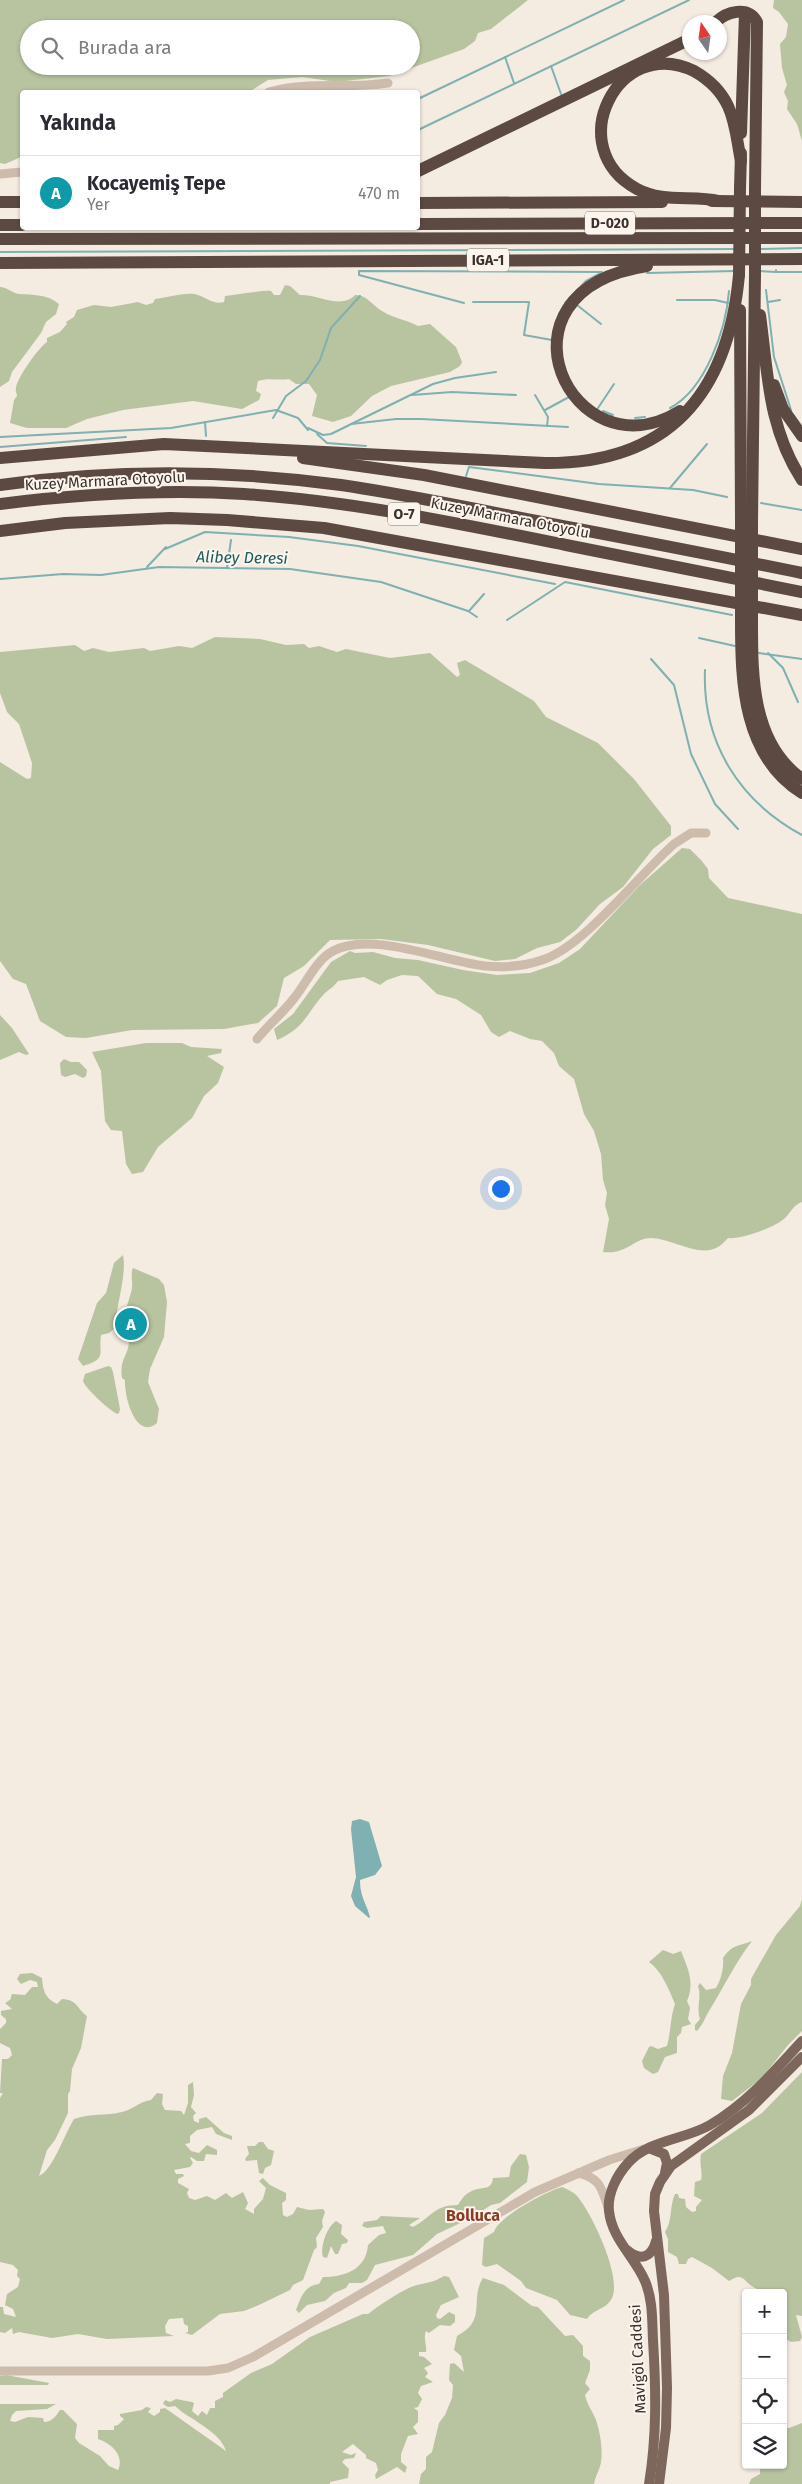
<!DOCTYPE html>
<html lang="tr">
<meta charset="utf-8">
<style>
:root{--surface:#fff;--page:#f2f2f3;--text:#2b2b33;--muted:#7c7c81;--line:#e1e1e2;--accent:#1f5a5e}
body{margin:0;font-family:"Fira Sans",sans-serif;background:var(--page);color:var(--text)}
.controls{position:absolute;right:15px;bottom:15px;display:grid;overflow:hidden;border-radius:5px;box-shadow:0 1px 4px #0004}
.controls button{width:45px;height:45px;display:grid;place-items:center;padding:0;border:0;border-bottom:1px solid var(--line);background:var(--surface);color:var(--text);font:25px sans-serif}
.compass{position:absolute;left:682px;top:15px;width:45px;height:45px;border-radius:50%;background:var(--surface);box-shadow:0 1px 4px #0004;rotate:347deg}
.you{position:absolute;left:500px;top:1188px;width:18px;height:18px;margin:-12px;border:4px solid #fff;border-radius:50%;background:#1a73e8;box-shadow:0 0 0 8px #1a73e833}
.badge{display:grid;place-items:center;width:32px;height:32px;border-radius:50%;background:var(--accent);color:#fff;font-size:16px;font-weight:700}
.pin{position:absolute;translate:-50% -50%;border:2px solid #fff;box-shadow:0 1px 5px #0006}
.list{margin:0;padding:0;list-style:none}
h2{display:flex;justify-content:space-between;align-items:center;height:65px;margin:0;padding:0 20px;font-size:21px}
h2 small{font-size:16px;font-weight:400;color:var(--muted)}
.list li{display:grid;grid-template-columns:32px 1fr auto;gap:15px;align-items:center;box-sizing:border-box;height:75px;padding:0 20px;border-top:1px solid var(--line)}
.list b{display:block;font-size:19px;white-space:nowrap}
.list p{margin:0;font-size:16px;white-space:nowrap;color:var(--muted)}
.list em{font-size:16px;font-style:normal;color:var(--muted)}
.icon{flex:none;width:28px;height:28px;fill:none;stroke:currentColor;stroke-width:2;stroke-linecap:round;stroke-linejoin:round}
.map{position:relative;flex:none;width:802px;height:2484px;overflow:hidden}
.search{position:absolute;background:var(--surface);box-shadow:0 1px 4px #0004;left:20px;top:20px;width:400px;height:55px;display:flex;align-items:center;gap:12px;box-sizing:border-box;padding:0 18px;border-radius:28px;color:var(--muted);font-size:19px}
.panel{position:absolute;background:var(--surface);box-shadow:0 1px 4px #0004;left:20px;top:90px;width:400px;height:140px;border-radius:5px}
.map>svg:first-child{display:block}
</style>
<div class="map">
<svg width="802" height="2484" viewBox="0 0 802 2484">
<rect width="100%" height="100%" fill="#f4ebe1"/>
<g fill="#b8c4a0" fill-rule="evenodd">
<path d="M0 0H528L491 29 478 33 475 41 464 49 389 76 337 82 302 77 268 80 249 92H22V159L21 157 5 164 0 163ZM29 29H411V66H29Z"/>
<polygon points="774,0 802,0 802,141 797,124 787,109 788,101 784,92 787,85 782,68 780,44 786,37 788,24 779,12 773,8"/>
<path d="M285 285 290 286 300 295C318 294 341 310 355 295 366 294 373 306 382 311 393 318 407 320 418 326L430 324 456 347 462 362 460 366 450 372 391 386 372 396 351 416 333 422 312 416 317 395 309 384H296L289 379C278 381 269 377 258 381L256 391 261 394 259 400 242 409 193 401 123 410 87 419 66 428H27L10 423 14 400 17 396C17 393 15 391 16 388 17 378 39 347 47 342V338L60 332 67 324 66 322 74 317 77 310 94 305 111 307 138 302 146 305 153 303 155 299C167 298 187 291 198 295 207 298 214 305 224 302L225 296C230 295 267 290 271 291L274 295H280Z"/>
<path d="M0 287C7 287 12 293 19 294 34 295 47 294 59 304L56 314 46 322 41 333 12 372 9 381 0 387Z"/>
<polygon points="215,637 260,639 286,645 304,644 309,648 319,646 337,652 346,649 390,658 430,653 457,677 460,675 457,663 465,660 534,701 546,717 598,743 634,779 671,826 671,835 653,849 623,887 600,904 576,930 560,942 537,948 515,959 495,961 428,945 381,939 330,940 304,966 284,978 277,1006 258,1023 224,1029 132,1030 86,1038 66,1037 40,1021 26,984 13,979 0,961 0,762 27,779 31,778 32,763 19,724 7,712 0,693 0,652 75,645 84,651 93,648 109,652 144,648 150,651 179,646 192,648"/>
<path d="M682 848 690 849 701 860 708 869 709 878 728 898 802 914V1202C792 1206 792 1211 785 1218 776 1227 740 1240 728 1238 725 1241 721 1246 716 1248 698 1257 670 1238 651 1238 634 1238 627 1255 603 1252L609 1219 605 1205 607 1193 603 1180 601 1154 594 1131 584 1114 574 1079 559 1066 554 1053 542 1041 530 1039 510 1031 499 1037 491 1032 481 1015 456 999 437 994 418 976 402 975 387 980 380 985 364 977 338 981C334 987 329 989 324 994 305 1015 306 1027 277 1040L274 1029 293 1014 331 962 350 951 355 953 373 952 395 958 418 960 463 970 497 975 530 973 559 963 580 949 640 885Z"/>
<polygon points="0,1015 12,1028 29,1054 26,1055 19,1052 0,1060"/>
<polygon points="146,1043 182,1043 191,1047 222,1049 221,1053 207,1056 224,1067 218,1083 204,1096 192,1118 158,1147 143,1172 132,1174 126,1164 122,1131 111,1130 105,1121 101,1071 92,1052"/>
<polygon points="64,1059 71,1062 79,1062 87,1070 86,1076 83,1078 75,1074 65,1077 61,1075 60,1063"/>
<path d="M123 1255C127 1275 116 1306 115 1328L109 1333 101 1335C98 1353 108 1359 83 1366L78 1359 97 1303 106 1293 114 1263Z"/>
<path d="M133 1268 159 1279 164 1285 167 1302 164 1337 150 1369 148 1382 159 1409 157 1423C136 1441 124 1397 125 1380L122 1378C119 1358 129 1356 129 1340 129 1333 124 1329 124 1322 124 1310 130 1299 132 1288 133 1281 130 1275 133 1268Z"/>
<path d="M108 1366 111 1367 113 1372 120 1409 119 1413 117 1414C109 1410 85 1388 83 1381L85 1374Z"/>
<polygon points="802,1899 802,2031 788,2045 762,2078 732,2101 721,2099 723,2076 732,2053 741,2004 751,1985 751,1979 776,1935 800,1906"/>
<path d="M752 1941C735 1963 724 1987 709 2011 705 2018 703 2024 697 2031L695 2030V2025L700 2019C696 2008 702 1996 698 1986L700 1983 706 1990 716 1988C721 1980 724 1968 723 1958 733 1944 737 1947 752 1941Z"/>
<path d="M663 1950 673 1954 681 1951C688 1969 695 1982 687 2001L690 2008 688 2019 691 2024 682 2027 681 2033 677 2037V2053L665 2057 658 2072 653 2074 644 2068 642 2061 649 2047 651 2046 658 2049 667 2046C671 2032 670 2018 675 2004 669 1990 662 1971 649 1962Z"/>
<path d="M32 1973 42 1978C43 1991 45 1998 57 2004L62 1999C78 2000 77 2009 87 2016L81 2048 72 2069 70 2091 68 2094V2113L55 2140 47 2150 39 2176C53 2170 65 2133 74 2119 90 2113 106 2116 122 2112 134 2109 138 2102 151 2100L157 2093 163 2094 162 2104 165 2110 181 2111 184 2115 188 2103V2085L193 2082 194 2095 191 2107 196 2113 193 2116 194 2121 199 2123V2119L206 2117 224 2133 232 2136V2140L216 2134 212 2127 197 2130 190 2136V2143L185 2144 191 2151 199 2153 207 2145 217 2150V2155L206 2154 204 2161H197L191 2157 190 2158 193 2163 190 2167 174 2170 176 2174H183L184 2176 178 2179V2183L189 2189 187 2193 189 2198 195 2200 207 2196 215 2200 226 2193 232 2198 243 2192 248 2203 245 2209 254 2214V2209L263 2199 266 2188 259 2181 263 2178 270 2185 286 2193V2200L282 2203 283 2215 287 2217 293 2214 297 2207 309 2210 323 2209 325 2212 322 2221 323 2227 316 2238 317 2247 314 2250 303 2280 293 2285 290 2290 259 2305 244 2311 220 2314 192 2335 185 2333 188 2332V2326L184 2324 183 2318 169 2319 165 2326 166 2333 174 2336 107 2339 78 2334 52 2338 19 2332 13 2334 12 2328 5 2333 0 2332V2307H3L4 2314 16 2317 13 2309 5 2305 7 2294 18 2287 20 2279 17 2276 18 2270 13 2265 0 2262V2098L3 2093H0L2 2059H8L12 2055 10 2048 0 2043V2029L6 2023V2019L1 2015V2011L12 2009 5 2003 10 2000 12 1994 25 1995 32 1987H38L37 1982 30 1980 21 1984 17 1979 20 1974Z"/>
<path d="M802 2072V2316L796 2315 802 2337 800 2341 791 2342 786 2339 783 2324V2293C775 2293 763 2292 755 2288 743 2282 744 2271 729 2281L712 2268 692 2257 688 2259 686 2264H679L677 2257 668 2252V2239L665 2232C673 2220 669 2207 675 2194H678L679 2198 685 2199 686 2207 692 2212 696 2211V2207L702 2200 694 2196 695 2182 701 2180C703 2173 699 2164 701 2154L762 2113Z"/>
<polygon points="259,2142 263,2142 268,2149 274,2151 271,2165 265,2168 263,2174 259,2173 257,2160 246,2161 245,2159 249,2154 247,2146 255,2146"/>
<path d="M520 2154 526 2155 529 2167 527 2182 500 2203 491 2205 473 2217 437 2234 413 2255 375 2265 367 2280 362 2283H349L346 2288 334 2293 325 2301 307 2305 299 2313 296 2310C301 2297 304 2286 319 2284L323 2277C344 2277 366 2270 368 2245L379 2235 386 2233 383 2226 367 2228 362 2226 364 2222 377 2220 381 2216 420 2218 409 2225 413 2227C433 2216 434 2205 458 2205 462 2198 466 2193 474 2190 483 2187 492 2190 493 2178L509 2177 511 2166Z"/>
<path d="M562 2187C567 2189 574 2192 578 2197 593 2216 622 2277 612 2298 606 2310 593 2309 587 2319L570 2315 557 2300 526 2288 521 2281 497 2264 486 2267 482 2265 484 2238 494 2232C498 2217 547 2191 562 2187Z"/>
<path d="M336 2221 342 2225 341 2234 348 2240 347 2243 342 2244 338 2254H335L331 2246 327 2258 323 2257C320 2246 327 2227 336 2221Z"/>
<path d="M444 2276 449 2277 459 2297 441 2305 436 2315 437 2318 440 2319 449 2312 455 2315V2322L450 2326 440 2325 429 2333 426 2331C423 2339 427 2344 426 2352H419V2356L424 2357 432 2364 424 2368 428 2373 425 2377 433 2382 421 2386 418 2393 422 2399 418 2407 414 2408 418 2411V2422L413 2427 418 2434 408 2436 401 2454V2462L407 2467 405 2473 397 2467 376 2479 375 2475 378 2470 376 2463 366 2458V2455L353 2444 342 2452 351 2455 356 2453 354 2458 345 2459 342 2462 349 2469 348 2478 330 2482V2484H0V2404H56L47 2409 16 2411 12 2415 10 2421 15 2422 28 2417 43 2418 44 2422C52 2422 56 2416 60 2410H63L77 2424 75 2438 79 2443 100 2456 109 2466 118 2470C125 2456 111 2443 98 2439V2430H114V2426L118 2425 124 2419 120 2416V2414L142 2410 146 2407 151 2408 148 2412 154 2416 160 2412V2409L165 2408 226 2451C220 2431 190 2420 175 2406L168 2407 163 2404 165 2400 170 2402 176 2399 192 2402 194 2403 192 2411 198 2416 202 2411 207 2415 210 2408H215V2401L223 2397V2393L251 2373 272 2364 310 2337 363 2314H368C381 2304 396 2294 411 2287 424 2282 429 2285 444 2276Z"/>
<path d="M483 2278 504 2285 532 2306 538 2307 565 2336 573 2335 583 2346V2356L590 2361V2370L585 2383 590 2389 585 2395C588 2407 592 2410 596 2420 600 2432 603 2449 601 2462 600 2469 595 2477 594 2484H419L421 2474 426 2469V2457L432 2452 439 2423 445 2415 452 2398 453 2385 449 2380 450 2364 454 2363 464 2372 461 2356 454 2350 457 2336C488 2320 469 2300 483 2278Z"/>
<polygon points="6,2375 49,2383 48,2385 0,2385 0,2376"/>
<polygon points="802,2423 802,2484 749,2484 751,2479 760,2474 760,2465 783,2465 783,2427 789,2428"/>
</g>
<path fill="#7fb0b2" d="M360 1819 369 1822 382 1866 375 1875 360 1880C360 1897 366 1902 370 1917L369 1918 355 1906 351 1896 356 1877 351 1829 352 1821Z"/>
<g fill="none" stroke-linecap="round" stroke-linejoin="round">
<g stroke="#7fb0b2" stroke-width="2">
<polyline points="505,57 514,83"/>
<polyline points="551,66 561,94"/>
<polyline points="418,99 624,0"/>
<polyline points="418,130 689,0"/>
<polyline points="759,249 802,248"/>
<polyline points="0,252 735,249"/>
<polyline points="759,271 776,272 776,270"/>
<polyline points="777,272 802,272"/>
<polyline points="647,273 735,271"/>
<polyline points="766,290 774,357 791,410"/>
<polyline points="677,300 715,300 728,303"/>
<polyline points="473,302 529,302 524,335 552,340"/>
<polyline points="768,302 780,300"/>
<polyline points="464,303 359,275 359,271 602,272"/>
<polyline points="565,303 586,281 601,273"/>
<polyline points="577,305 601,324"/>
<polyline points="412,395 452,392 516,395"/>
<polyline points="535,395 548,417 547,426"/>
<polyline points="598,408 614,384"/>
<path d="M670 408C706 389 726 329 729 291"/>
<polyline points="545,410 569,397"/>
<polyline points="603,411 613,415"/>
<polyline points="273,418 286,396 306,381 320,360 331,328 360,296"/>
<polyline points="635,418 645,417"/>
<polyline points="205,422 206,436"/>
<polyline points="351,424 396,419 421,419 568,427"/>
<polyline points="308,428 323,435 331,434 433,384 455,378 496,372"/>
<polyline points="317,434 327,443 366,446"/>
<polyline points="0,437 171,428 276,410 298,418 308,430"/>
<polyline points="0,447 126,437"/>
<polyline points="466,476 469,467 599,484 693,490 727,497"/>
<polyline points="670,488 707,444"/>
<polyline points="761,503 802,510"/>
<polyline points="165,549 205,532 289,537 358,546 555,584"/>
<polyline points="147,567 166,547"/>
<polyline points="227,568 231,540"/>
<polyline points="0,579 63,574 101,575 159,567 290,569 381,582 468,611 477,617"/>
<polyline points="469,611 484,594"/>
<polyline points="507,620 565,582 732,615"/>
<polyline points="699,638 735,646"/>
<polyline points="759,653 802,659"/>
<polyline points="768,653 783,668 798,702"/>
<polyline points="651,659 674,685 691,754 715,804 738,829"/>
<path d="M705 670C702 742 739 801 802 835"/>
</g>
<g stroke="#cdbbac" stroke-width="9">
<path d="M269 92C307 81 348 89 388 83"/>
<polyline points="0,174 22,172"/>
<path d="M257 1039C269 1024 284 1012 295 997 307 982 316 960 333 951 371 930 445 962 485 966 506 968 526 966 545 959 586 944 639 875 674 844L691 833H706"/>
<path d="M578 2173C600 2178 601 2187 608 2207"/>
<polyline points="0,2371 208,2371 228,2368 253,2357 535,2192 609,2160 644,2149"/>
</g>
<g stroke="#7d675c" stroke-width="10">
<polyline points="649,2148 664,2154 667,2163 665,2173"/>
<path d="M627 2250C641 2262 652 2257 656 2241"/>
<path d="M649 2484C657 2436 656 2389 653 2340 652 2320 653 2300 645 2281 634 2256 612 2239 609 2211 607 2194 617 2175 628 2163 648 2140 684 2140 710 2125 746 2104 774 2072 802 2041"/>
<polyline points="659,2484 666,2428 667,2388 664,2295 654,2211 655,2194 660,2182 671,2166 749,2110 802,2057"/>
</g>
<g stroke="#5c4a42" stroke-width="12">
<path d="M716 22C726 12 748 5 757 22L755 189"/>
<polyline points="741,133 745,13"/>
<polyline points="418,171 690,39"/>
<polyline points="740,188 741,153"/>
<polyline points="712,201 802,202"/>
<path d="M719 201C692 195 663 203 637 189 561 148 618 34 694 71 708 79 721 91 728 106 736 123 737 142 741 161"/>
<polyline points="0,202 22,202"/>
<polyline points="418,203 662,202"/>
<polyline points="418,224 802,223"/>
<polyline points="0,225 22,225"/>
<polyline points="0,239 802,238"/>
<polyline points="0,263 802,259"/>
<path d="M647 266C483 291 572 478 680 411"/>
<polyline points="740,310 741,519"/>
<path d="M760 315C768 374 768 428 802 480"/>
<polyline points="774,385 783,409 802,436"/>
<path d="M0 458 164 444 545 463C669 464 728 394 739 275"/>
<polyline points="303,458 424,475 802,549"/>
<path d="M0 485C112 469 229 470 341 485 409 495 475 509 542 522 629 539 715 555 802 573"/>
<path d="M0 504C81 494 162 489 244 494 353 501 460 524 566 545 645 561 723 576 802 592"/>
<polyline points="752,522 755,274"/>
<polyline points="0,531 65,523 170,518 227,520 324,528 802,615"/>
<path d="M741 621C741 683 743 756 802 793"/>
<path d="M752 622C752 678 752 743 802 779"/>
</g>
<g stroke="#5c4a42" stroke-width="12">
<polyline points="755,274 755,189"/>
<polyline points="739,275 740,188"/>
<polyline points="741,621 741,519"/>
<polyline points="752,622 752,522"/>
</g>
</g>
<g text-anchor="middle" stroke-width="4" stroke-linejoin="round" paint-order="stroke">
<g fill="#fbf5ee" stroke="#756b66" stroke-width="1">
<rect x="585" y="211.5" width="50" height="23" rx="4"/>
<rect x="467" y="248.5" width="42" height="23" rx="4"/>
<rect x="388" y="502.5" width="32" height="23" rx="4"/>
</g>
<g font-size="14" font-weight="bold" fill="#3b302b">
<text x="610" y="228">D-020</text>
<text x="488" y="265">IGA-1</text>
<text x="404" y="519">O-7</text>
</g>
<g font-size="15" fill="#3b302b" stroke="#fbf5ee">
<text transform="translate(105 481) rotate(-3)" y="5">Kuzey Marmara Otoyolu</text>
<text transform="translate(510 518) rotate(11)" y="5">Kuzey Marmara Otoyolu</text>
<text transform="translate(638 2359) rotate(-93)" y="5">Mavigöl Caddesi</text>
</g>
<g font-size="16" font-style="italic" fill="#1f5a5e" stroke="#fbf5ee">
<text transform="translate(242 557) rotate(1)" y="6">Alibey Deresi</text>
</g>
<g font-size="16" font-weight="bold" fill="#8c3b22" stroke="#fbf5ee">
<text x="473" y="2221">Bolluca</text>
</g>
</g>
</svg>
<div class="controls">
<button>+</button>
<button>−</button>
<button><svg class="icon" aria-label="locate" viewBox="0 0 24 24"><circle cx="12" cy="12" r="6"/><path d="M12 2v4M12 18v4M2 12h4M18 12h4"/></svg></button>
<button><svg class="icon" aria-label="layers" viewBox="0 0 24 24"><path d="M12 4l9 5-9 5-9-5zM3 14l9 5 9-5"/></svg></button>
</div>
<svg class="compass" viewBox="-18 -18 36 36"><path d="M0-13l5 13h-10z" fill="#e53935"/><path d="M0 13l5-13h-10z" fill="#7c7c81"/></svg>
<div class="you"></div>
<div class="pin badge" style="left:131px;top:1324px;background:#0f9aa8">A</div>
<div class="search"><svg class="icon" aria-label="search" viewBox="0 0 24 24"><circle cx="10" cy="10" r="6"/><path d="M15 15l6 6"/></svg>Burada ara</div>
<section class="panel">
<h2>Yakında<small></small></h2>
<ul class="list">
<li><span class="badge" style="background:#0f9aa8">A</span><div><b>Kocayemiş Tepe</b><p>Yer</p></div><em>470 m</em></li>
</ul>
</section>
</div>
